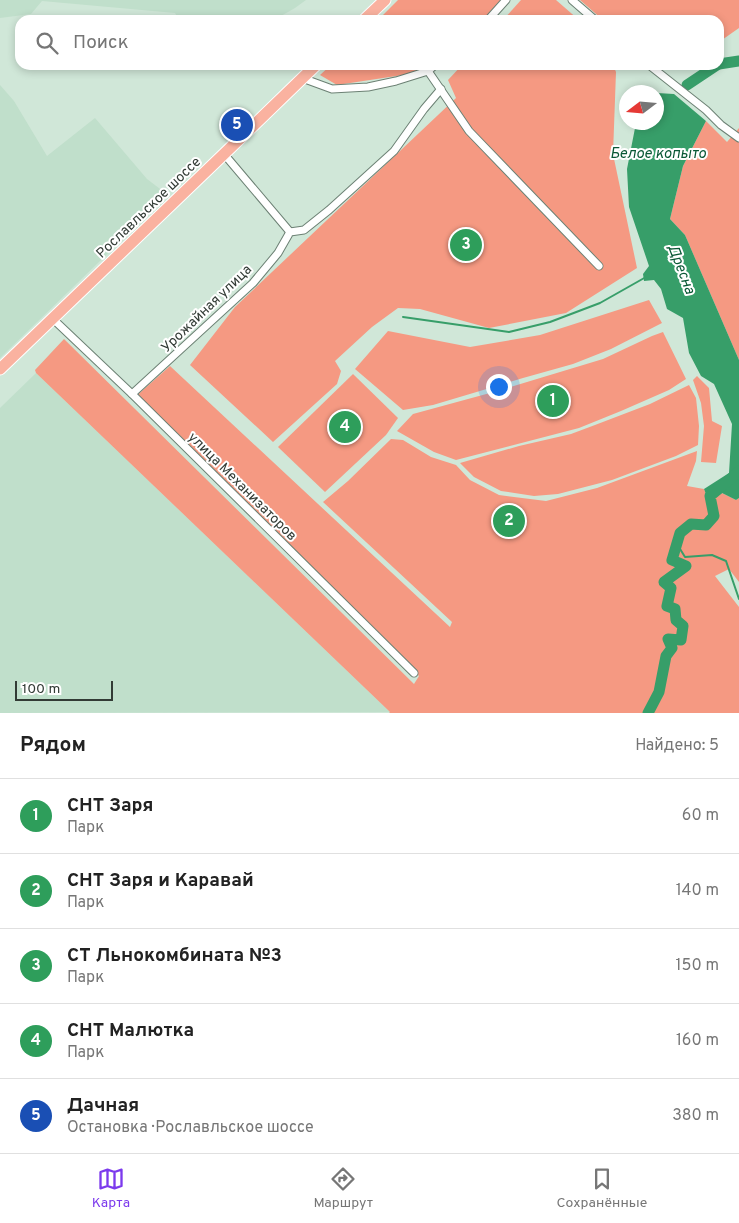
<!DOCTYPE html>
<html lang="ru">
<meta charset="utf-8">
<style>
:root{--surface:#fff;--page:#f6f6f6;--text:#222;--muted:#767676;--line:#e0e0e0;--accent:#7c3aed}
body{margin:0;font-family:Overpass,sans-serif;background:var(--page);color:var(--text)}
.compass{position:absolute;left:619px;top:85px;width:45px;height:45px;border-radius:50%;background:var(--surface);box-shadow:0 2px 8px #0003;rotate:254deg}
.scale{position:absolute;left:15px;bottom:12px;width:98px;box-sizing:border-box;padding-left:5px;border:2px solid #323b35;border-top:0;font-size:14px;line-height:18px;white-space:nowrap;color:#323b35;-webkit-text-stroke:4px #fff;paint-order:stroke}
.you{position:absolute;left:498px;top:386px;width:18px;height:18px;margin:-12px;border:4px solid #fff;border-radius:50%;background:#1a73e8;box-shadow:0 0 0 8px #1a73e833}
.badge{display:grid;place-items:center;width:32px;height:32px;border-radius:50%;background:var(--accent);color:#fff;font-size:16px;font-weight:700}
.pin{position:absolute;translate:-50% -50%;border:2px solid #fff;box-shadow:0 1px 5px #0006}
.list{margin:0;padding:0;list-style:none}
h2{display:flex;justify-content:space-between;align-items:center;height:65px;margin:0;padding:0 20px;font-size:21px}
h2 small{font-size:16px;font-weight:400;color:var(--muted)}
.list li{display:grid;grid-template-columns:32px 1fr auto;gap:15px;align-items:center;box-sizing:border-box;height:75px;padding:0 20px;border-top:1px solid var(--line)}
.list b{display:block;font-size:19px;white-space:nowrap}
.list p{margin:0;font-size:16px;white-space:nowrap;color:var(--muted)}
.list em{font-size:16px;font-style:normal;color:var(--muted)}
.icon{flex:none;width:28px;height:28px;fill:none;stroke:currentColor;stroke-width:2;stroke-linecap:round;stroke-linejoin:round}
.map{position:relative;flex:none;width:739px;height:713px;overflow:hidden}
.search{position:absolute;background:var(--surface);box-shadow:0 2px 8px #0003;left:15px;right:15px;top:15px;height:55px;display:flex;align-items:center;gap:12px;box-sizing:border-box;padding:0 18px;border-radius:15px;color:var(--muted);font-size:19px}
.sheet{height:440px;background:var(--surface)}
nav{display:flex;justify-content:space-around;align-items:center;box-sizing:border-box;height:70px;border-top:1px solid var(--line);background:var(--surface);font-size:14px;color:var(--muted)}
nav a{display:grid;justify-items:center;gap:2px}
nav .on{color:var(--accent)}
.map>svg:first-child{display:block}
</style>
<div class="map">
<svg width="739" height="713" viewBox="0 0 739 713">
<rect width="100%" height="100%" fill="#d0e7d8"/>
<g fill="#c0dfcb">
<polygon points="0,0 306,0 295,8 274,20 179,20 175,13 42,1 31,14 0,18"/>
<polygon points="0,85 14,101 47,156 95,118 147,179 168,195 0,358"/>
<polygon points="36,373 390,712 0,713 0,408"/>
</g>
<g fill="#f59982">
<polygon points="398,0 504,0 484,20 378,20"/>
<polygon points="521,0 556,0 579,20 503,20"/>
<polygon points="580,0 739,0 739,28 719,42 719,20 603,20"/>
<polygon points="331,65 428,65 416,73 337,85 320,75"/>
<polygon points="462,65 613,65 616,72 613,154 637,268 566,313 489,328 420,309 398,308 372,327 335,361 341,371 337,384 273,442 190,365 235,307 456,98 448,80"/>
<polygon points="706,121 727,142 739,128 739,360 685,235 670,219 683,166"/>
<polygon points="649,300 662,323 611,349 573,364 523,378 433,405 403,410 355,369 388,331 470,347 540,335"/>
<polygon points="663,332 686,379 669,390 621,411 579,428 456,460 434,452 397,431 413,414 501,390 603,359 652,336"/>
<polygon points="64,339 414,684 419,676 134,398 170,366 450,627 452,622 323,502 348,481 391,439 403,440 431,457 456,465 470,480 499,495 546,501 597,488 697,451 696,461 687,486 704,489 709,501 722,493 736,500 739,498 739,582 729,569 715,576 739,607 739,713 389,713 390,712 36,373 35,370"/>
<polygon points="353,374 398,418 386,435 325,492 278,447"/>
<polygon points="697,376 709,388 712,421 722,426 716,463 701,462 704,426 701,403 693,380"/>
<polygon points="689,385 696,398 699,426 698,445 676,456 612,480 558,494 534,496 501,491 474,477 460,463 519,446 571,434 595,425 650,404"/>
</g>
<polygon fill="#379e69" points="657,93 674,94 706,121 683,166 670,219 685,235 739,360 739,498 736,500 722,493 709,502 704,489 729,473 732,424 714,384 701,376 689,353 683,318 667,309 661,289 654,280 644,281 643,274 649,266 629,207 627,169 636,123 656,122"/>
<g fill="none" stroke-linecap="round" stroke-linejoin="round">
<g stroke="#379e69" stroke-width="2">
<polyline points="403,317 509,332 550,322 600,303 646,277"/>
<polyline points="677,544 685,557 712,555 726,561 739,599"/>
</g>
<g stroke="#379e69" stroke-width="11">
<polyline points="719,64 739,61"/>
<polyline points="687,85 717,65"/>
<polyline points="648,713 659,692 666,656 672,648 668,639 681,640 683,626 676,620 675,609 667,606 671,588 664,582 686,566 672,560 680,533 691,524 706,525 714,516 710,496 734,476 739,471"/>
</g>
<g stroke="#6c8174" stroke-width="9">
<g id="street">
<polyline points="572,0 595,20"/>
<polyline points="488,20 506,0"/>
<polyline points="649,65 706,110 721,125 739,138"/>
<polyline points="428,71 469,131 599,266"/>
<polyline points="302,78 332,89 368,87 396,81 428,71 435,65"/>
<polyline points="224,154 290,232"/>
<polyline points="53,319 132,394 414,673"/>
<polyline points="132,394 253,283 278,253 290,232 304,230 329,210 394,151 424,109 441,89"/>
</g>
</g>
<g stroke="#fff" stroke-width="13">
<g id="primary">
<polyline points="364,20 385,0"/>
<polyline points="0,369 224,154 316,65"/>
</g>
</g>
<use href="#street" stroke="#fff" stroke-width="7"/>
<use href="#primary" stroke="#fab2a0" stroke-width="11"/>
</g>
<g text-anchor="middle" stroke-width="4" stroke-linejoin="round" paint-order="stroke">
<g font-size="14" fill="#323b35" stroke="#fff">
<text transform="translate(148 207) rotate(-44)" y="5">Рославльское шоссе</text>
<text transform="translate(206 308) rotate(-44)" y="5">Урожайная улица</text>
<text transform="translate(243 486) rotate(45)" y="5">улица Механизаторов</text>
</g>
<g font-size="15" font-style="italic" fill="#095835" stroke="#fff">
<text x="658" y="158">Белое копыто</text>
<text transform="translate(682 269) rotate(69)" y="5">Дресна</text>
</g>
</g>
</svg>
<svg class="compass" viewBox="-18 -18 36 36"><path d="M0-13l5 13h-10z" fill="#e53935"/><path d="M0 13l5-13h-10z" fill="#767676"/></svg>
<div class="scale">100 m</div>
<div class="you"></div>
<div class="pin badge" style="left:553px;top:401px;background:#2e9e5b">1</div>
<div class="pin badge" style="left:509px;top:521px;background:#2e9e5b">2</div>
<div class="pin badge" style="left:466px;top:245px;background:#2e9e5b">3</div>
<div class="pin badge" style="left:345px;top:427px;background:#2e9e5b">4</div>
<div class="pin badge" style="left:237px;top:125px;background:#1a4fb4">5</div>
<div class="search"><svg class="icon" aria-label="search" viewBox="0 0 24 24"><circle cx="10" cy="10" r="6"/><path d="M15 15l6 6"/></svg>Поиск</div>
</div>
<section class="sheet">
<h2>Рядом<small>Найдено: 5</small></h2>
<ul class="list">
<li><span class="badge" style="background:#2e9e5b">1</span><div><b>СНТ Заря</b><p>Парк</p></div><em>60 m</em></li>
<li><span class="badge" style="background:#2e9e5b">2</span><div><b>СНТ Заря и Каравай</b><p>Парк</p></div><em>140 m</em></li>
<li><span class="badge" style="background:#2e9e5b">3</span><div><b>СТ Льнокомбината №3</b><p>Парк</p></div><em>150 m</em></li>
<li><span class="badge" style="background:#2e9e5b">4</span><div><b>СНТ Малютка</b><p>Парк</p></div><em>160 m</em></li>
<li><span class="badge" style="background:#1a4fb4">5</span><div><b>Дачная</b><p>Остановка · Рославльское шоссе</p></div><em>380 m</em></li>
</ul>
</section>
<nav>
<a class="on"><svg class="icon" aria-label="map" viewBox="0 0 24 24"><path d="M3 6l6-2 6 2 6-2v14l-6 2-6-2-6 2zM9 4v14M15 6v14"/></svg>Карта</a>
<a><svg class="icon" aria-label="directions" viewBox="0 0 24 24"><path d="M12 3l9 9-9 9-9-9zM9 14v-3h6M13 9l2 2-2 2"/></svg>Маршрут</a>
<a><svg class="icon" aria-label="saved" viewBox="0 0 24 24"><path d="M7 4h10v16l-5-4-5 4z"/></svg>Сохранённые</a>
</nav>
